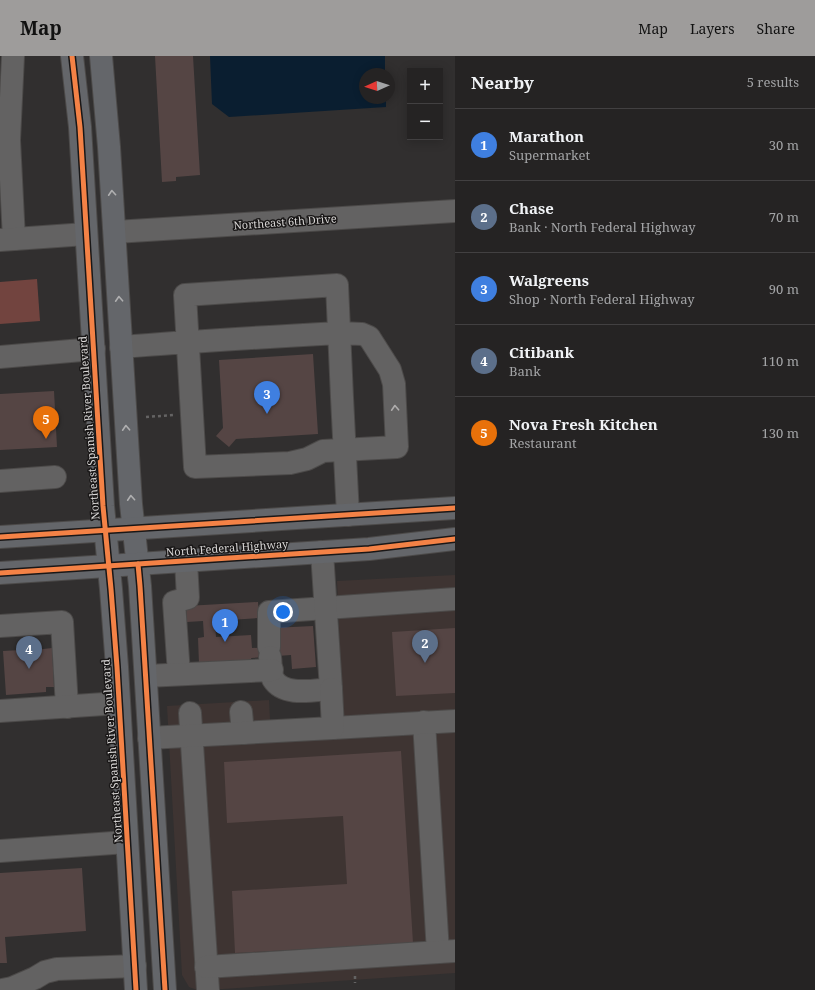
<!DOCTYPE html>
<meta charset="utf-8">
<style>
:root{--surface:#252323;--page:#312f30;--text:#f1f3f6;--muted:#a3a4a6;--line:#424041;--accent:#9e9c9b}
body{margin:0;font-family:"Noto Serif",serif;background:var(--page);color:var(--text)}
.controls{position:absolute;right:12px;top:12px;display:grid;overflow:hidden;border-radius:0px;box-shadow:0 2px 10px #0003}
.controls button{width:36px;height:36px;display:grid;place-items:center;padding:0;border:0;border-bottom:1px solid var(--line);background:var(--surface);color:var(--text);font:20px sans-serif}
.compass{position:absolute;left:359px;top:12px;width:36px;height:36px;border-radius:50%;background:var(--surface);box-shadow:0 2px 10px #0003;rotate:267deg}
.you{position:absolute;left:283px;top:556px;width:14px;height:14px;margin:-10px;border:3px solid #fff;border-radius:50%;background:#1a73e8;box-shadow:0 0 0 6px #1a73e833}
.badge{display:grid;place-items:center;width:26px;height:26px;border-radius:50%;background:var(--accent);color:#fff;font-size:13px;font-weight:700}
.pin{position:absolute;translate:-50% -33px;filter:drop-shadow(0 1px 2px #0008)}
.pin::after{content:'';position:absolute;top:21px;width:14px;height:12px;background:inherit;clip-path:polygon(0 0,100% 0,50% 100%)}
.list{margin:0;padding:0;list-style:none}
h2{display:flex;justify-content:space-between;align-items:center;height:52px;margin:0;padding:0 16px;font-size:17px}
h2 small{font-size:13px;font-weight:400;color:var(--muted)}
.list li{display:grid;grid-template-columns:26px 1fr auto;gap:12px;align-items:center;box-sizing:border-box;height:72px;padding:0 16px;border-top:1px solid var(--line)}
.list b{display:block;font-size:15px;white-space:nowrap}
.list p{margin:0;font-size:13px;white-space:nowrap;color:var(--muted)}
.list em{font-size:13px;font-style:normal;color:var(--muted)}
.map{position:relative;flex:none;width:455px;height:934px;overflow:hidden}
header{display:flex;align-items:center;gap:24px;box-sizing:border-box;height:56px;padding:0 20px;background:var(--accent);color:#111}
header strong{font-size:19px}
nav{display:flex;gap:22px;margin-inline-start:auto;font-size:14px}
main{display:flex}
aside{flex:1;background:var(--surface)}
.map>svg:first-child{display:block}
</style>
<header>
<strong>Map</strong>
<nav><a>Map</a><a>Layers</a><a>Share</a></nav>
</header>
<main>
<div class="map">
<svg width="455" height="934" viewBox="0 0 455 934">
<rect width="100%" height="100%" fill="#312f2f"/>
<polygon fill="#3e3432" points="455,519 455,917 208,934 197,934 189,931 182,919 167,650 269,644 270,664 343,661 337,525"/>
<polygon fill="#72443f" points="37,223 40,265 0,268 0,226"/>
<polygon fill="#0a1e30" points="210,0 385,0 385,18 365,18 365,42 386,42 386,51 229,61 212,48"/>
<g fill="#554544">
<polygon points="155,0 193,0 200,119 176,121 176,125 162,126"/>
<polygon points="313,298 318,378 236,383 229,391 216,380 223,372 219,304"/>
<polygon points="54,335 57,391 0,394 0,338"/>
<polygon points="258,546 259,562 215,565 216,581 251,579 252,592 273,591 272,572 313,570 316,611 292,613 291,599 251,602 252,605 199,608 198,582 204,581 203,565 187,566 186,550"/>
<polygon points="455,572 455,637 396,640 392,576"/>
<polygon points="52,592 54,631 46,631 46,636 6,639 3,595 21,594 21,596 35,595 35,594"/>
<polygon points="401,695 413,887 235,897 232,835 347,828 343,760 227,767 224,706"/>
<polygon points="82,812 86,875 5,881 7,907 0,907 0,817"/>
</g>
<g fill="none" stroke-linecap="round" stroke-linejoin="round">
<g stroke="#4c4a49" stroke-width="24">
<g id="minor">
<polyline points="13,0 9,84 14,183"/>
<polyline points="115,176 455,155"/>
<polyline points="0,184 86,178"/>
<path d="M121 291C194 285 266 281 339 277L362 278 369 281 390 314 394 328 397 391 323 395 307 403 290 407 195 411C192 354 188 296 185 239L337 229C340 306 344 382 348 459"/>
<polyline points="0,301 94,293"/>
<polyline points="0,425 55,421"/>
<polyline points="0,570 62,566 67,651"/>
<polyline points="269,591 269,556 455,543"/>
<path d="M270 601C271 607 270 617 273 623 284 641 314 634 331 633L322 496"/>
<polyline points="179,618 174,546 188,542 186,505"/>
<polyline points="146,620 272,614"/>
<polyline points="0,655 119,647"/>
<polyline points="241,656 243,677"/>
<polyline points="190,657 208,934"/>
<polyline points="424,666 438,896"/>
<polyline points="333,672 455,665"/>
<polyline points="149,682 333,672 331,633"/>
<polyline points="0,795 127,786"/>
<polyline points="206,911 455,895"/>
<polyline points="2,934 12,932 35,922 45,916 57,913 135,910"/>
</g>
</g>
<g stroke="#4c4a49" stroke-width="24">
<g id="major">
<polyline points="72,0 80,71 103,450 111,533 117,611 136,934"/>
<polyline points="101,0 109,91 131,448 140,530 165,934"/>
<polyline points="0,481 455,452"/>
<polyline points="0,517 369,493 455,483"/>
</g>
</g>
<g stroke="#646363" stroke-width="2.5" stroke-dasharray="3 3" stroke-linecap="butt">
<polyline points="146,361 174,359"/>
<polyline points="355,920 355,927"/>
</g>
<use href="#minor" stroke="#636262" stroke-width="22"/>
<use href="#major" stroke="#64666a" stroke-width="22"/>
<g stroke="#191717" stroke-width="8">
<g id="cycleway">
<polyline points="72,0 80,71 103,450 111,533 117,611 136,934"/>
<polyline points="0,481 455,452"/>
<polyline points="138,508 140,530 165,934"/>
<polyline points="0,517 369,493 455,483"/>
</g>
</g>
<use href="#cycleway" stroke="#f48246" stroke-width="5"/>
</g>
<defs><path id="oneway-chevron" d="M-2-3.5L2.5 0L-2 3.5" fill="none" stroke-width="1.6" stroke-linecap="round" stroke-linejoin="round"/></defs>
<g stroke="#afafb0">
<use href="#oneway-chevron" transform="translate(112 137) rotate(-94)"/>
<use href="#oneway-chevron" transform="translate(119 243) rotate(-93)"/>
<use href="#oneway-chevron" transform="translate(126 372) rotate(-93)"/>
<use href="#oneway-chevron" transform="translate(131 442) rotate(-94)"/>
</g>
<use stroke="#afadad" href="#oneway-chevron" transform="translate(395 352) rotate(-93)"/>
<g text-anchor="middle" stroke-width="3" stroke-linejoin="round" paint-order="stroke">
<g font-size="11" fill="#d8d6d5" stroke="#191717">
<text transform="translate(285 166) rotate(-4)" y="4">Northeast 6th Drive</text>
<text transform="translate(89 372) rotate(-94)" y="4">Northeast Spanish River Boulevard</text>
<text transform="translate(227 492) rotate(-4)" y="4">North Federal Highway</text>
<text transform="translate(112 695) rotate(-94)" y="4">Northeast Spanish River Boulevard</text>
</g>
</g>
</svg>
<div class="controls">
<button>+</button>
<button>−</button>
</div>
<svg class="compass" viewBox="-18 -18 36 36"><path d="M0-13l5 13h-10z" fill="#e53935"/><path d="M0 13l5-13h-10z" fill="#a3a4a6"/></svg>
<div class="you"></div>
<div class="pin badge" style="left:225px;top:586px;background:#3f7fe0">1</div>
<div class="pin badge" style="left:425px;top:607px;background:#5c6f8a">2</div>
<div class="pin badge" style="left:267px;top:358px;background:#3f7fe0">3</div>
<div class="pin badge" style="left:29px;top:613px;background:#5c6f8a">4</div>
<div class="pin badge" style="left:46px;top:383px;background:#e8710a">5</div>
</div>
<aside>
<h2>Nearby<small>5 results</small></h2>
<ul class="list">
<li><span class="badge" style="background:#3f7fe0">1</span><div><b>Marathon</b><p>Supermarket</p></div><em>30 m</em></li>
<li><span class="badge" style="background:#5c6f8a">2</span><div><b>Chase</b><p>Bank · North Federal Highway</p></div><em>70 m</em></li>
<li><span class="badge" style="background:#3f7fe0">3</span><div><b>Walgreens</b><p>Shop · North Federal Highway</p></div><em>90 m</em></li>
<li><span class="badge" style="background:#5c6f8a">4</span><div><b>Citibank</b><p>Bank</p></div><em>110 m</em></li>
<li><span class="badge" style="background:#e8710a">5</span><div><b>Nova Fresh Kitchen</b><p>Restaurant</p></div><em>130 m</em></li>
</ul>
</aside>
</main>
